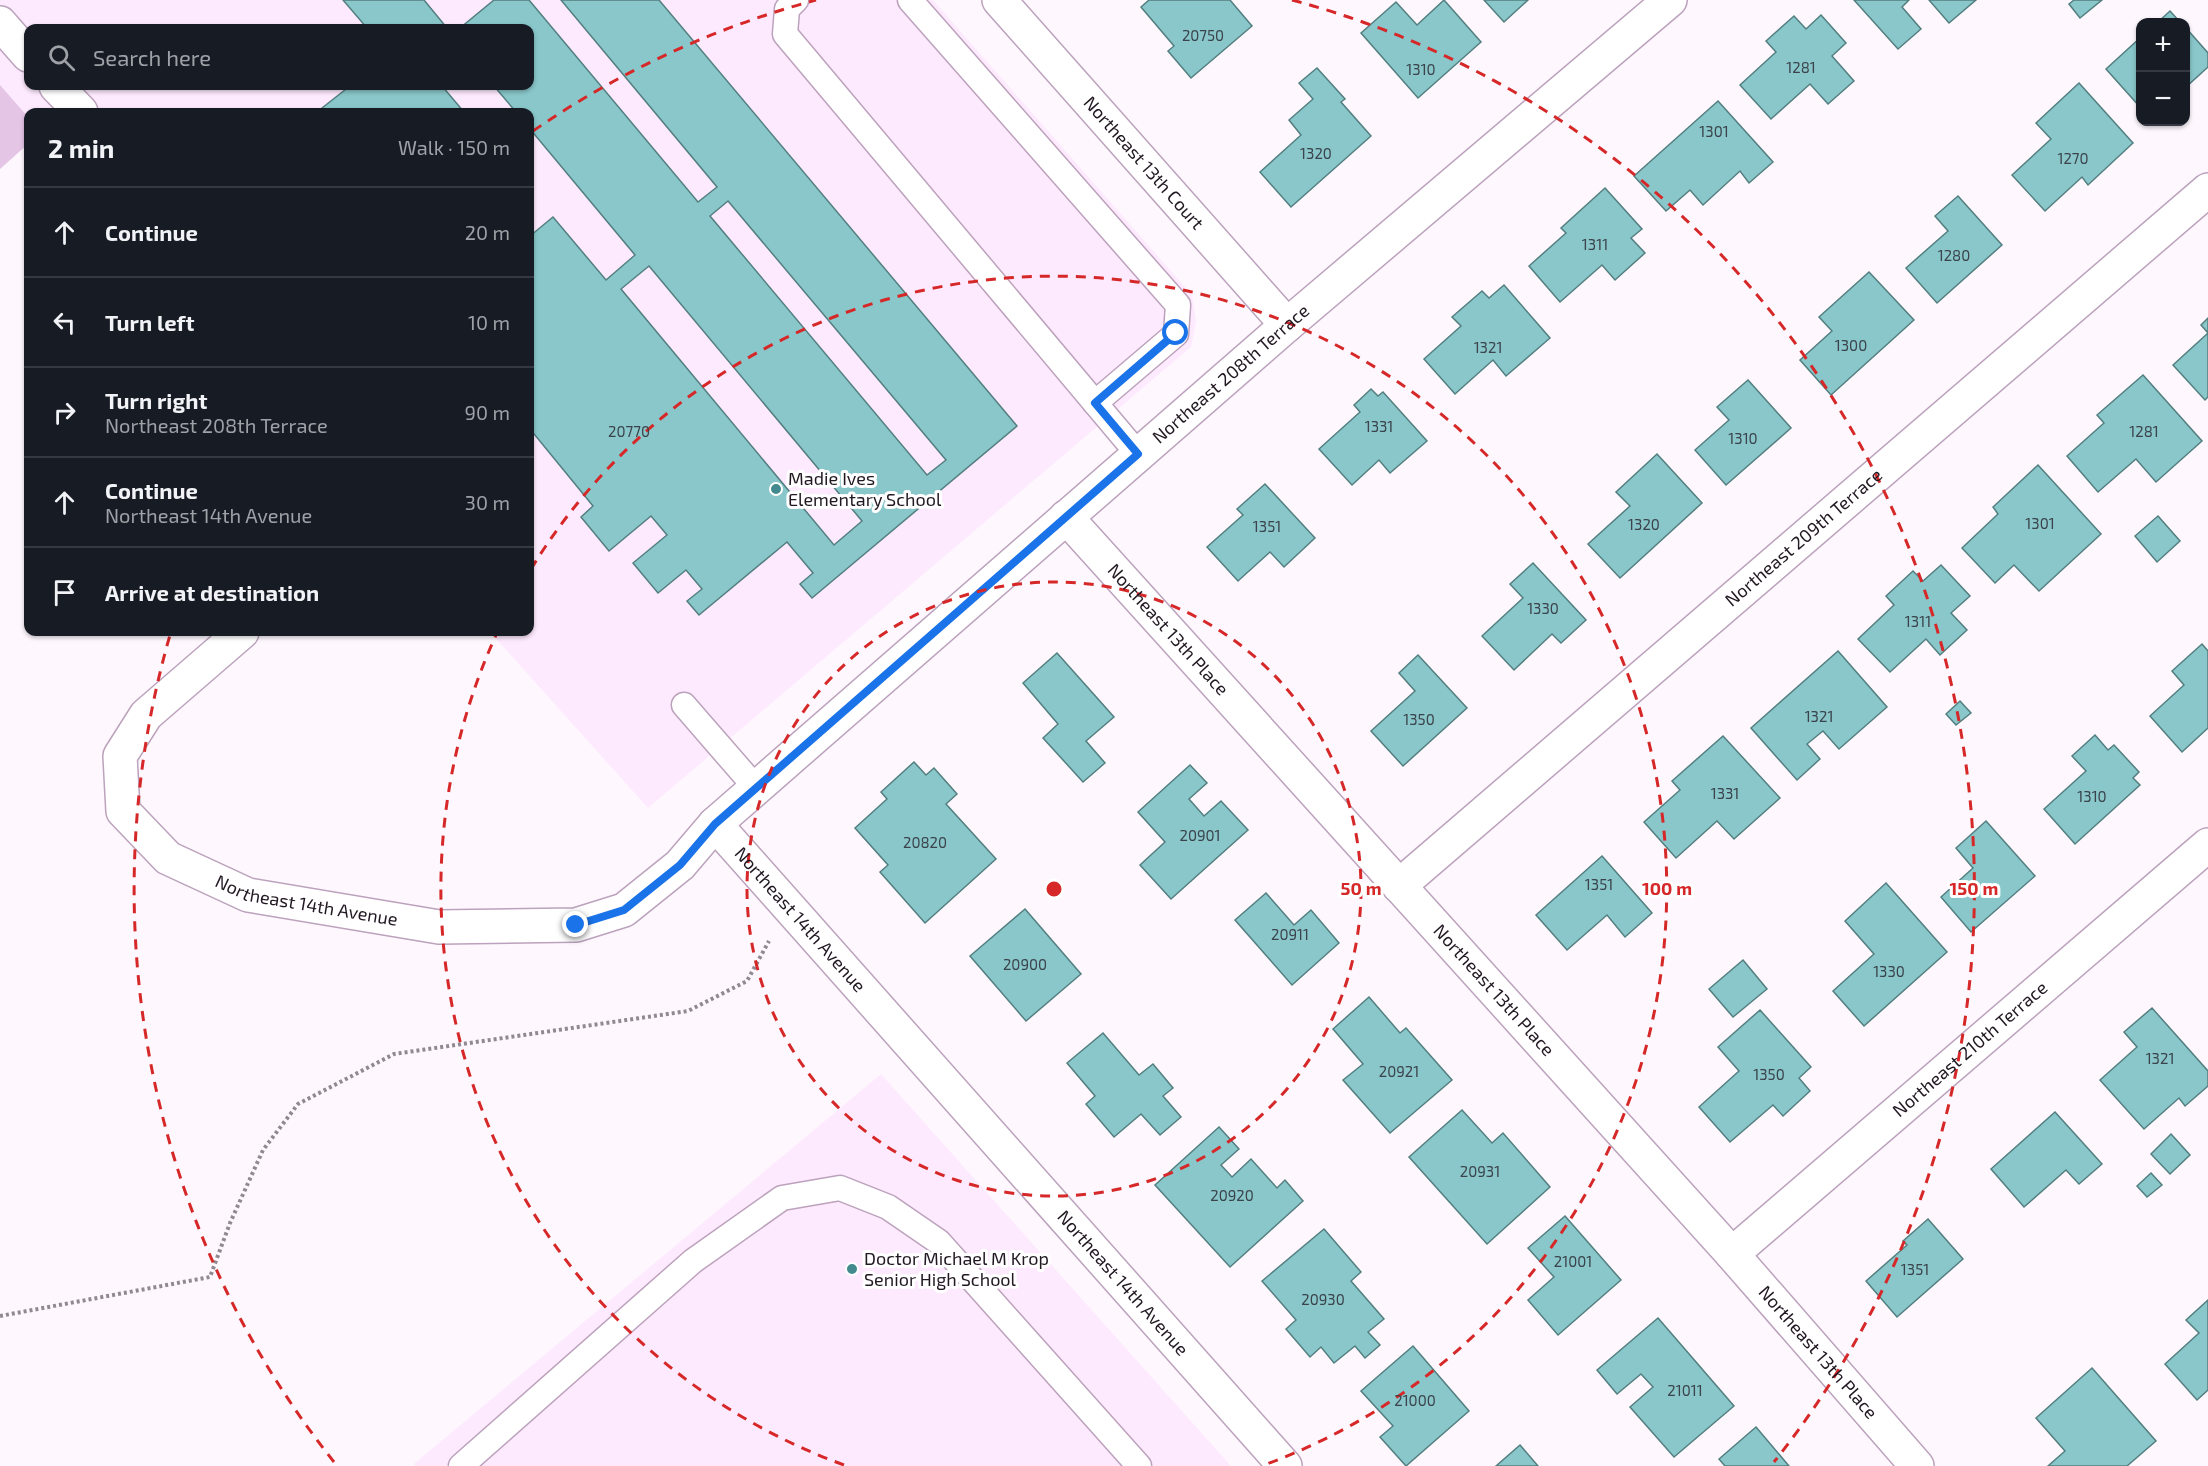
<!DOCTYPE html>
<meta charset="utf-8">
<style>
:root{--surface:#171b24;--page:#20242c;--text:#f1f3f6;--muted:#9ea1a6;--line:#363941}
body{margin:0;font-family:"Exo 2",sans-serif;background:var(--page);color:var(--text)}
.controls{position:absolute;right:18px;top:18px;display:grid;overflow:hidden;border-radius:12px;box-shadow:0 2px 4px #0004}
.controls button{width:54px;height:54px;display:grid;place-items:center;padding:0;border:0;border-bottom:2px solid var(--line);background:var(--surface);color:var(--text);font:30px sans-serif}
.stop{position:absolute;width:18px;height:18px;margin:-14px;border:4px solid #1a73e8;border-radius:50%;background:#fff}
.stop.end{background:#1a73e8;border-color:#fff;box-shadow:0 2px 6px #0008}
.list{margin:0;padding:0;list-style:none}
h2{display:flex;justify-content:space-between;align-items:center;height:78px;margin:0;padding:0 24px;font-size:26px}
h2 small{font-size:20px;font-weight:400;color:var(--muted)}
.list li{display:grid;grid-template-columns:39px 1fr auto;gap:18px;align-items:center;box-sizing:border-box;height:90px;padding:0 24px;border-top:2px solid var(--line)}
.list b{display:block;font-size:22px;white-space:nowrap}
.list p{margin:0;font-size:20px;white-space:nowrap;color:var(--muted)}
.list em{font-size:20px;font-style:normal;color:var(--muted)}
.icon{flex:none;width:33px;height:33px;fill:none;stroke:currentColor;stroke-width:2;stroke-linecap:round;stroke-linejoin:round}
.map{position:relative;flex:none;width:2208px;height:1466px;overflow:hidden}
.search{position:absolute;background:var(--surface);box-shadow:0 2px 4px #0004;left:24px;top:24px;width:510px;height:66px;display:flex;align-items:center;gap:15px;box-sizing:border-box;padding:0 21px;border-radius:12px;color:var(--muted);font-size:22px}
.panel{position:absolute;background:var(--surface);box-shadow:0 2px 4px #0004;left:24px;top:108px;width:510px;height:528px;border-radius:12px}
.map>svg:first-child{display:block}
</style>
<div class="map">
<svg width="2208" height="1466" viewBox="0 0 2208 1466">
<rect width="100%" height="100%" fill="#fef8fe"/>
<g fill="#feeafe" fill-rule="evenodd">
<path d="M0 0H933L1192 295 1196 322 1191 347 648 808 490 632H530V112H28V117L0 85ZM28 28H530V86H28Z"/>
<polygon points="881,1074 1231,1466 414,1466 415,1463"/>
</g>
<polygon fill="#e5c5e6" points="0,85 28,117 28,144 0,169"/>
<g fill="#89c7ca" stroke="#537f80" stroke-width="1.5" fill-rule="evenodd">
<polygon points="343,0 424,0 447,28 367,28"/>
<path d="M494 0H529L698 202 717 187 561 0H659L1017 426 812 598 800 584 813 573 787 542 699 615 687 601 702 589 686 570 658 593 633 563 667 535 651 516 609 551 581 517 593 506 530 429V236L553 217 606 280 635 255 530 129V112H516L494 86H530V28H460ZM728 201 946 460 927 475 710 216ZM649 266 862 521 834 545 621 289Z"/>
<polygon points="1149,0 1230,0 1252,26 1191,78 1168,51 1174,46 1141,7"/>
<polygon points="1444,0 1481,42 1418,98 1361,33 1396,2 1417,25"/>
<polygon points="1484,0 1528,0 1504,22"/>
<polygon points="1854,0 1909,0 1902,7 1921,29 1898,49"/>
<polygon points="1929,0 1976,0 1949,23"/>
<polygon points="2074,0 2102,0 2080,18 2069,4"/>
<polygon points="2170,11 2180,22 2158,22"/>
<polygon points="1821,15 1846,43 1832,56 1854,81 1828,104 1810,84 1771,119 1740,85 1776,52 1766,41 1794,16 1806,29"/>
<polygon points="2186,28 2208,53 2208,67 2186,87"/>
<polygon points="2140,38 2140,107 2106,69"/>
<polygon points="1317,68 1345,99 1341,102 1371,136 1291,207 1260,172 1301,135 1289,120 1313,99 1299,83"/>
<polygon points="2079,83 2133,143 2088,185 2082,177 2045,211 2012,175 2051,139 2036,123"/>
<polygon points="350,86 442,86 464,112 317,112"/>
<polygon points="1718,101 1773,162 1749,183 1740,171 1703,205 1690,190 1666,211 1634,176"/>
<polygon points="1605,188 1642,229 1631,238 1645,253 1615,280 1602,265 1560,302 1529,266 1566,233 1561,228"/>
<polygon points="1958,196 2002,245 1937,303 1906,268 1948,231 1935,216"/>
<polygon points="1869,272 1914,320 1831,395 1800,360 1832,331 1819,317"/>
<polygon points="1504,285 1550,338 1506,376 1493,360 1455,394 1424,359 1461,326 1452,317 1482,291 1489,298"/>
<polygon points="2208,318 2208,397 2205,400 2173,365 2208,333 2201,325"/>
<polygon points="2143,375 2202,441 2156,482 2136,459 2098,492 2067,456 2104,423 2097,415"/>
<polygon points="1748,380 1791,428 1726,485 1695,450 1729,420 1717,407"/>
<polygon points="1371,389 1378,396 1383,392 1427,441 1390,473 1379,460 1352,485 1319,449 1360,412 1354,405"/>
<polygon points="1657,454 1702,503 1620,578 1588,544 1630,506 1616,492"/>
<polygon points="2038,465 2101,534 2039,591 2014,565 1995,583 1962,548 1998,514 1993,507"/>
<polygon points="1265,484 1315,538 1284,567 1270,552 1238,581 1207,547 1243,515 1237,509"/>
<polygon points="2158,516 2180,541 2157,562 2135,536"/>
<polygon points="1533,563 1586,620 1561,643 1552,634 1514,670 1482,636 1523,598 1510,584"/>
<polygon points="1941,565 1970,596 1951,613 1967,630 1940,655 1926,639 1890,672 1858,639 1894,605 1886,596 1913,571 1923,581"/>
<polygon points="2202,644 2208,651 2208,728 2182,752 2150,716 2184,685 2172,671"/>
<polygon points="1838,651 1887,707 1839,749 1823,731 1807,744 1820,759 1797,780 1751,728"/>
<polygon points="1057,653 1114,717 1086,741 1105,763 1083,782 1043,738 1058,724 1023,683"/>
<polygon points="1418,655 1467,708 1403,766 1371,731 1415,691 1399,673"/>
<polygon points="1960,701 1971,713 1956,725 1946,714"/>
<polygon points="2095,735 2108,750 2114,745 2139,772 2133,778 2140,785 2075,844 2044,809 2086,771 2072,756"/>
<polygon points="1723,736 1780,798 1734,839 1717,821 1676,858 1644,822 1680,790 1672,781"/>
<polygon points="914,762 926,775 934,768 957,794 946,804 996,859 925,923 880,872 888,865 855,828 887,799 881,792"/>
<polygon points="1190,765 1207,783 1189,799 1204,816 1221,801 1248,830 1171,899 1140,865 1165,842 1138,812"/>
<polygon points="1986,821 2035,876 1971,932 1941,897 1973,868 1956,848"/>
<polygon points="1602,856 1652,913 1625,937 1607,915 1567,950 1536,915"/>
<polygon points="1886,883 1947,952 1864,1026 1833,991 1874,954 1845,921"/>
<polygon points="1266,893 1294,925 1311,910 1339,943 1292,985 1235,920"/>
<polygon points="1025,909 1081,974 1026,1021 970,956"/>
<polygon points="1743,960 1767,989 1733,1017 1709,989"/>
<polygon points="1369,997 1400,1033 1406,1028 1452,1080 1390,1133 1343,1080 1363,1064 1333,1029"/>
<polygon points="2152,1008 2208,1071 2208,1086 2185,1106 2179,1098 2144,1129 2100,1080 2137,1047 2124,1032"/>
<polygon points="1760,1010 1811,1067 1799,1078 1810,1091 1783,1116 1773,1105 1730,1142 1699,1107 1739,1071 1718,1047"/>
<polygon points="1103,1033 1139,1075 1153,1064 1173,1088 1163,1096 1181,1117 1160,1135 1141,1114 1114,1137 1086,1104 1095,1096 1067,1063"/>
<polygon points="1462,1110 1492,1143 1503,1133 1550,1187 1487,1244 1409,1157"/>
<polygon points="2055,1112 2102,1164 2079,1184 2066,1170 2024,1207 1991,1169"/>
<polygon points="1219,1127 1239,1149 1221,1165 1232,1177 1251,1159 1277,1188 1285,1180 1303,1201 1230,1267 1155,1185"/>
<polygon points="2171,1134 2190,1155 2170,1174 2151,1154"/>
<polygon points="2151,1173 2162,1185 2147,1197 2137,1186"/>
<polygon points="1565,1216 1621,1280 1558,1335 1528,1300 1554,1277 1528,1248"/>
<polygon points="1928,1219 1963,1259 1897,1317 1866,1281 1907,1245 1903,1241"/>
<polygon points="1324,1229 1361,1272 1351,1281 1384,1319 1368,1332 1380,1345 1365,1358 1355,1346 1334,1363 1321,1347 1310,1357 1286,1329 1296,1320 1262,1281"/>
<polygon points="2208,1300 2208,1390 2197,1400 2165,1364 2199,1333 2186,1320"/>
<polygon points="1658,1318 1734,1406 1674,1457 1630,1407 1653,1387 1641,1374 1617,1394 1597,1370"/>
<polygon points="1413,1346 1469,1411 1406,1466 1380,1437 1393,1426 1361,1391"/>
<polygon points="2092,1368 2156,1441 2127,1466 2048,1466 2065,1451 2036,1418"/>
<polygon points="1756,1427 1789,1466 1725,1466 1719,1459"/>
<polygon points="1520,1445 1538,1466 1496,1466"/>
</g>
<g fill="none" stroke-linecap="round" stroke-linejoin="round">
<g stroke="#bca2bc" stroke-width="27">
<g id="service">
<polyline points="796,0 787,9 785,34 1138,454"/>
<polyline points="910,0 1178,305 1176,334 1095,403"/>
<polyline points="684,705 756,788"/>
<polyline points="461,1466 693,1261 782,1198 840,1188 888,1207 939,1242 1139,1466"/>
</g>
</g>
<g stroke="#bca2bc" stroke-width="36">
<g id="minor">
<path id="s1" d="M999 0 1287 325"/>
<polyline points="0,23 28,55"/>
<polyline points="56,86 81,112"/>
<path id="s2" d="M1066 517 1732 1254 1917 1466"/>
<path id="s3" d="M242 632 146 715 120 756 123 811 168 858 248 895 439 927 576 925 624 910 680 865 715 824 1287 325 1670 0"/>
<path id="s4" d="M715 824 1285 1466"/>
<path id="s5" d="M1399 886 2208 190"/>
<path id="s6" d="M1732 1254 2208 845"/>
</g>
</g>
<polyline stroke="#908991" stroke-width="4" stroke-dasharray="3 3" stroke-linecap="butt" points="0,1316 210,1277 230,1223 263,1150 298,1104 394,1054 688,1011 747,981 769,941"/>
<use href="#service" stroke="#fff" stroke-width="24"/>
<use href="#minor" stroke="#fff" stroke-width="33"/>
</g>
<g fill="none" stroke-linecap="round" stroke-linejoin="round">
<polyline stroke="#1a73e8" stroke-width="8" points="576,925 624,910 680,865 715,824 1138,454 1095,403 1176,333"/>
</g>
<g fill="none" stroke="#d62828" stroke-width="3" stroke-dasharray="10 8">
<circle cx="1054" cy="889" r="307"/>
<path d="M844 1465A613 613 0 0 1 496 635M531 569A613 613 0 1 1 1264 1465"/>
<path d="M334 1462A920 920 0 0 1 170 635M533 131A920 920 0 0 1 816 0M1292 0A920 920 0 0 1 1774 1462"/>
</g>
<g fill="#428a8d" stroke="#fff" stroke-width="2">
<circle cx="776" cy="489" r="6"/>
<circle cx="852" cy="1269" r="6"/>
</g>
<g text-anchor="middle" stroke-width="6" stroke-linejoin="round" paint-order="stroke">
<g font-size="15" fill="#3b444c">
<text x="1203" y="41">20750</text>
<text x="1801" y="73">1281</text>
<text x="1421" y="75">1310</text>
<text x="1714" y="137">1301</text>
<text x="1316" y="159">1320</text>
<text x="2073" y="164">1270</text>
<text x="1595" y="250">1311</text>
<text x="1954" y="261">1280</text>
<text x="1851" y="351">1300</text>
<text x="1488" y="353">1321</text>
<text x="1379" y="432">1331</text>
<text x="629" y="437">20770</text>
<text x="2144" y="437">1281</text>
<text x="1743" y="444">1310</text>
<text x="2040" y="529">1301</text>
<text x="1644" y="530">1320</text>
<text x="1267" y="532">1351</text>
<text x="1543" y="614">1330</text>
<text x="1918" y="627">1311</text>
<text x="1819" y="722">1321</text>
<text x="1419" y="725">1350</text>
<text x="1725" y="799">1331</text>
<text x="2092" y="802">1310</text>
<text x="1200" y="841">20901</text>
<text x="925" y="848">20820</text>
<text x="1599" y="890">1351</text>
<text x="1290" y="940">20911</text>
<text x="1025" y="970">20900</text>
<text x="1889" y="977">1330</text>
<text x="2160" y="1064">1321</text>
<text x="1399" y="1077">20921</text>
<text x="1769" y="1080">1350</text>
<text x="1480" y="1177">20931</text>
<text x="1232" y="1201">20920</text>
<text x="1573" y="1267">21001</text>
<text x="1915" y="1275">1351</text>
<text x="1323" y="1305">20930</text>
<text x="1685" y="1396">21011</text>
<text x="1415" y="1406">21000</text>
</g>
<g font-size="18" fill="#211822" stroke="#fff">
<text dy="6" stroke="none"><textPath href="#s1" startOffset="218">Northeast 13th Court</textPath></text>
<text dy="6" stroke="none"><textPath href="#s3" startOffset="1575">Northeast 208th Terrace</textPath></text>
<text dy="6" stroke="none"><textPath href="#s5" startOffset="534">Northeast 209th Terrace</textPath></text>
<text dy="6" stroke="none"><textPath href="#s2" startOffset="152">Northeast 13th Place</textPath></text>
<text dy="6" stroke="none"><textPath href="#s3" startOffset="442">Northeast 14th Avenue</textPath></text>
<text dy="6" stroke="none"><textPath href="#s4" startOffset="128">Northeast 14th Avenue</textPath></text>
<text dy="6" stroke="none"><textPath href="#s2" startOffset="638">Northeast 13th Place</textPath></text>
<text dy="6" stroke="none"><textPath href="#s6" startOffset="314">Northeast 210th Terrace</textPath></text>
<text dy="6" stroke="none"><textPath href="#s4" startOffset="614">Northeast 14th Avenue</textPath></text>
<text dy="6" stroke="none"><textPath href="#s2" startOffset="1124">Northeast 13th Place</textPath></text>
</g>
<g font-size="18" fill="#211822" stroke="#fff" text-anchor="start">
<text x="788" y="485">Madie Ives<tspan x="788" dy="21">Elementary School</tspan></text>
<text x="864" y="1265">Doctor Michael M Krop<tspan x="864" dy="21">Senior High School</tspan></text>
</g>
</g>
<circle cx="1054" cy="889" r="9" fill="#d62828" stroke="#fff" stroke-width="3"/>
<g font-size="18" text-anchor="middle" font-weight="bold" fill="#d62828" stroke="#fff" stroke-width="6" stroke-linejoin="round" paint-order="stroke">
<text x="1361" y="895">50 m</text>
<text x="1667" y="895">100 m</text>
<text x="1974" y="895">150 m</text>
</g>
</svg>
<div class="controls">
<button>+</button>
<button>−</button>
</div>
<div class="stop" style="left:1176px;top:333px"></div>
<div class="stop end" style="left:576px;top:925px"></div>
<div class="search"><svg class="icon" aria-label="search" viewBox="0 0 24 24"><circle cx="10" cy="10" r="6"/><path d="M15 15l6 6"/></svg>Search here</div>
<section class="panel">
<h2>2 min<small>Walk · 150 m</small></h2>
<ul class="list">
<li><svg class="icon" aria-label="ahead" viewBox="0 0 24 24"><path d="M12 20V5M6 11l6-6 6 6"/></svg><div><b>Continue</b></div><em>20 m</em></li>
<li><svg class="icon" aria-label="left" viewBox="0 0 24 24"><path d="M17 20v-9H6M10 6l-5 5 5 5"/></svg><div><b>Turn left</b></div><em>10 m</em></li>
<li><svg class="icon" aria-label="right" viewBox="0 0 24 24"><path d="M7 20v-9h11M14 6l5 5-5 5"/></svg><div><b>Turn right</b><p>Northeast 208th Terrace</p></div><em>90 m</em></li>
<li><svg class="icon" aria-label="ahead" viewBox="0 0 24 24"><path d="M12 20V5M6 11l6-6 6 6"/></svg><div><b>Continue</b><p>Northeast 14th Avenue</p></div><em>30 m</em></li>
<li><svg class="icon" aria-label="arrive" viewBox="0 0 24 24"><path d="M6 21V4h12l-3 4 3 4H6"/></svg><div><b>Arrive at destination</b></div></li>
</ul>
</section>
</div>
